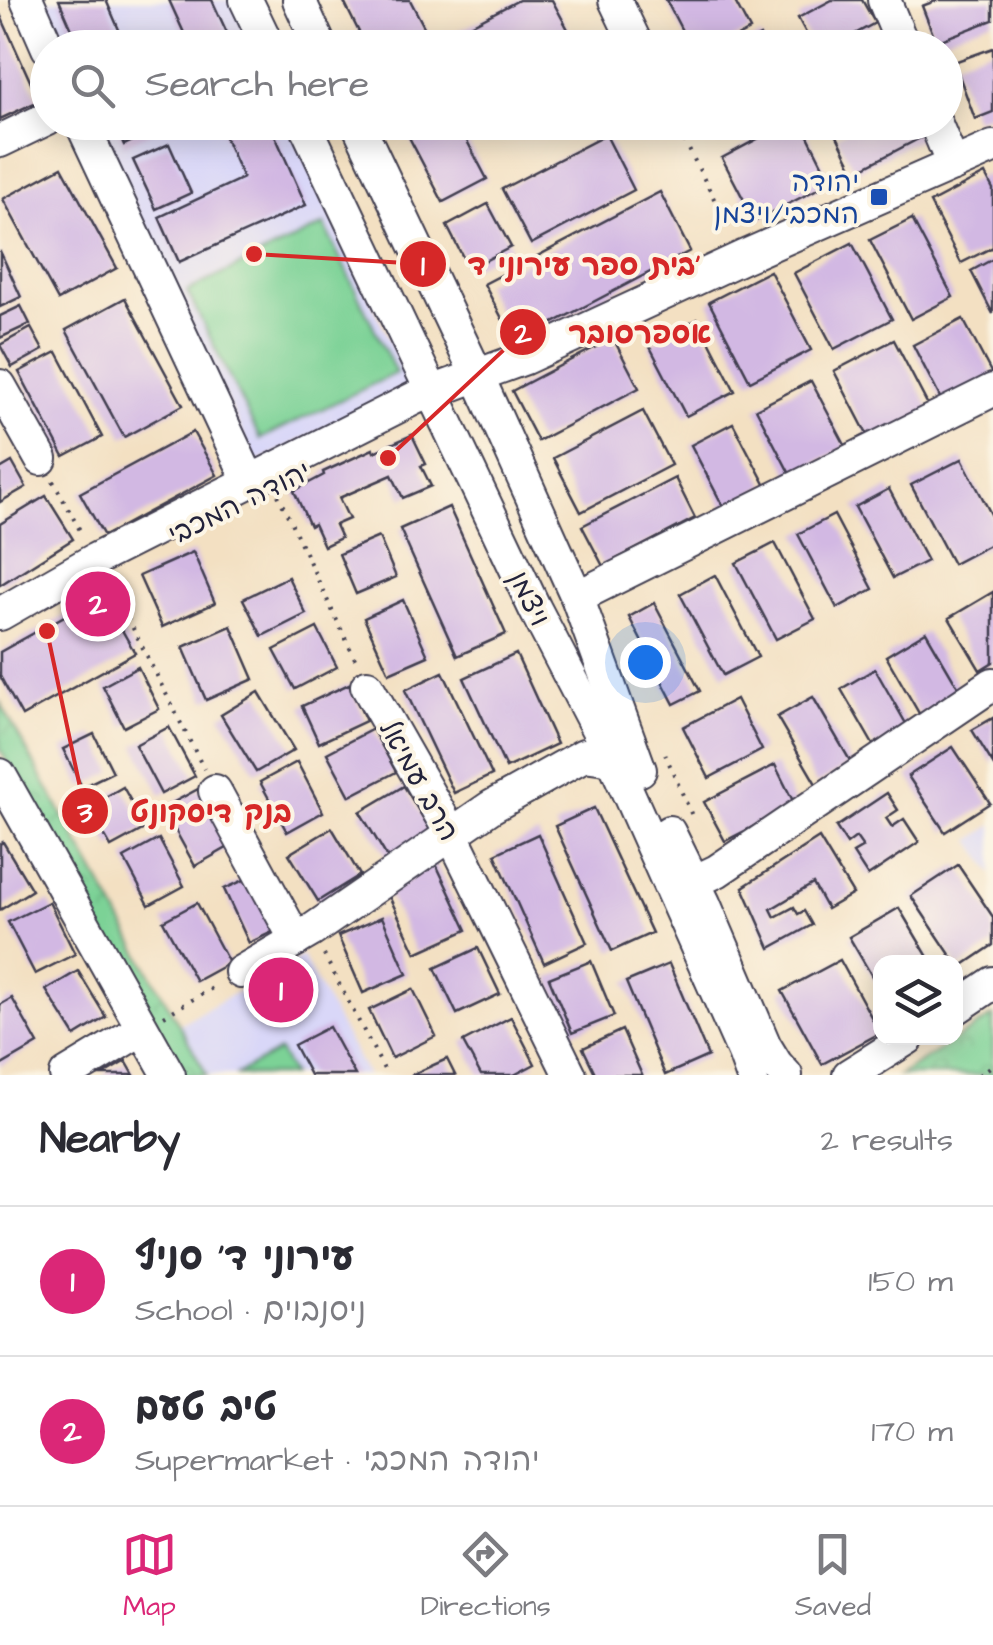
<!DOCTYPE html>
<meta charset="utf-8">
<style>
:root{--surface:#fff;--page:#f7f7f7;--text:#2b2b33;--muted:#7c7c81;--line:#e1e1e2;--accent:#db2777}
body{margin:0;font-family:"Architects Daughter","Playpen Sans Hebrew",sans-serif;background:var(--page);color:var(--text)}
.controls{position:absolute;right:30px;bottom:30px;display:grid;overflow:hidden;border-radius:20px;box-shadow:0 5px 25px #0003}
.controls button{width:90px;height:90px;display:grid;place-items:center;padding:0;border:0;border-bottom:2px solid var(--line);background:var(--surface);color:var(--text);font:50px sans-serif}
.you{position:absolute;left:645px;top:662px;width:35px;height:35px;margin:-25px;border:8px solid #fff;border-radius:50%;background:#1a73e8;box-shadow:0 0 0 15px #1a73e833}
.badge{display:grid;place-items:center;width:65px;height:65px;border-radius:50%;background:var(--accent);color:#fff;font-size:32px;font-weight:700}
.pin{position:absolute;translate:-50% -50%;border:5px solid #fff;box-shadow:0 2px 10px #0006}
.list{margin:0;padding:0;list-style:none}
h2{display:flex;justify-content:space-between;align-items:center;height:130px;margin:0;padding:0 40px;font-size:42px}
h2 small{font-size:32px;font-weight:400;color:var(--muted)}
.list li{display:grid;grid-template-columns:65px 1fr auto;gap:30px;align-items:center;box-sizing:border-box;height:150px;padding:0 40px;border-top:2px solid var(--line)}
.list b{display:block;font-size:38px;white-space:nowrap}
.list p{margin:0;font-size:32px;white-space:nowrap;color:var(--muted)}
.list em{font-size:32px;font-style:normal;color:var(--muted)}
.icon{flex:none;width:55px;height:55px;fill:none;stroke:currentColor;stroke-width:2;stroke-linecap:round;stroke-linejoin:round}
.map{position:relative;flex:none;width:993px;height:1075px;overflow:hidden}
.search{position:absolute;background:var(--surface);box-shadow:0 5px 25px #0003;left:30px;right:30px;top:30px;height:110px;display:flex;align-items:center;gap:25px;box-sizing:border-box;padding:0 35px;border-radius:55px;color:var(--muted);font-size:38px}
.sheet{height:430px;background:var(--surface)}
nav{display:flex;justify-content:space-around;align-items:center;box-sizing:border-box;height:140px;border-top:2px solid var(--line);background:var(--surface);font-size:28px;color:var(--muted)}
nav a{display:grid;justify-items:center;gap:5px}
nav .on{color:var(--accent)}
.map>svg:first-child{display:block}
</style>
<div class="map">
<svg width="993" height="1075" viewBox="0 0 993 1075">
<defs>
<pattern id="park-crowns" width="20" height="18" patternUnits="userSpaceOnUse" patternTransform="scale(2.5)"><rect width="20" height="18" fill="#7cd296"/><path d="M2 6a3 3 0 1 1 6 0M12 15a3 3 0 1 1 6 0" fill="none" stroke="#6bb482"/></pattern>
</defs>
<rect width="100%" height="100%" fill="#fcf5e5"/>
<filter id="ink" filterUnits="userSpaceOnUse"><feTurbulence type="fractalNoise" baseFrequency=".01" numOctaves="2"/><feDisplacementMap in="SourceGraphic" scale="20" xChannelSelector="R" yChannelSelector="G"/><feConvolveMatrix kernelMatrix="1 2 1 2 8 2 1 2 1" color-interpolation-filters="sRGB"/></filter>
<filter id="wash" filterUnits="userSpaceOnUse"><feTurbulence type="fractalNoise" baseFrequency=".0048" numOctaves="4" result="noise"/><feDisplacementMap in="SourceGraphic" scale="40" xChannelSelector="R" yChannelSelector="G"/><feGaussianBlur stdDeviation="2.25" result="paint"/><feColorMatrix in="noise" values="0 0 0 0 0 0 0 0 0 0 0 0 0 0 0 0 0 1.4 0 .05"/><feComposite in="paint" operator="in"/></filter>
<g filter="url(#wash)">
<rect width="100%" height="100%" fill="#f3e0c2"/>
<g fill="#d9d7f8">
<polygon points="39,0 232,0 254,47 61,47"/>
<polygon points="96,123 289,123 410,385 256,463"/>
<polygon points="993,825 993,874 971,840"/>
<polygon points="302,956 367,1075 207,1075 179,1024"/>
</g>
<g fill="url(#park-crowns)" stroke="#4f7a68" stroke-width="2.5">
<polygon points="0,702 207,1075 181,1075 0,749"/>
<polygon points="993,1016 993,1075 899,1075"/>
</g>
<g fill="#7cd296" stroke="#4f7a68" stroke-width="2.5">
<polygon points="324,225 396,373 260,439 187,291"/>
<polygon points="279,1051 292,1075 235,1075"/>
</g>
<g id="blocks">
<g fill="#d2b8e3">
<polygon points="59,0 106,0 127,48 80,48"/>
<polygon points="169,0 212,0 234,48 153,48 184,33"/>
<polygon points="343,0 410,0 435,48 367,48"/>
<polygon points="519,0 552,0 571,35 547,48 444,48 440,41"/>
<polygon points="666,0 734,0 750,30 717,48 691,48"/>
<polygon points="832,0 862,0 875,23 829,48 814,48 798,18"/>
<polygon points="938,0 993,0 993,20 936,42 922,6"/>
<polygon points="0,14 39,101 0,119"/>
<polygon points="760,36 766,48 738,48"/>
<polygon points="993,48 993,112 975,119 954,62"/>
<polygon points="114,122 172,122 124,145"/>
<polygon points="218,122 269,122 306,205 179,262 159,217 243,178"/>
<polygon points="401,122 457,122 487,179 443,202"/>
<polygon points="546,122 573,122 552,134"/>
<polygon points="789,122 801,122 831,182 755,221 722,158"/>
<polygon points="863,122 912,122 920,138 855,172 837,136"/>
<polygon points="606,135 634,190 531,244 502,189"/>
<polygon points="169,144 191,193 156,209 133,160"/>
<polygon points="62,167 117,268 58,300 3,199"/>
<polygon points="985,174 993,189 993,247 961,263 930,203"/>
<polygon points="660,192 690,251 515,343 484,284"/>
<polygon points="488,204 511,247 469,269 447,226"/>
<polygon points="912,219 953,297 911,319 870,240"/>
<polygon points="852,243 892,319 834,349 794,273"/>
<polygon points="0,251 21,297 0,307"/>
<polygon points="993,259 993,314 971,271"/>
<polygon points="770,271 811,350 750,381 709,302"/>
<polygon points="125,298 183,405 124,437 66,330"/>
<polygon points="21,306 30,324 0,338 0,316"/>
<polygon points="698,319 735,391 686,416 649,345"/>
<polygon points="963,319 993,376 945,407 913,345"/>
<polygon points="31,328 43,350 12,367 0,345"/>
<polygon points="613,338 639,388 538,441 512,391"/>
<polygon points="894,340 931,411 871,442 834,371"/>
<polygon points="57,352 102,437 64,457 19,372"/>
<polygon points="811,381 846,447 791,476 756,409"/>
<polygon points="643,411 671,465 581,512 553,458"/>
<polygon points="733,423 766,486 724,508 691,445"/>
<polygon points="193,432 217,475 104,536 80,493"/>
<polygon points="412,435 426,464 421,466 431,486 403,498 392,475 339,498 349,519 335,525 341,538 324,546 314,524 310,526 294,491 324,475 323,472 373,449 374,452"/>
<polygon points="962,459 993,518 993,543 953,564 911,485"/>
<polygon points="12,462 26,487 0,502 0,469"/>
<polygon points="675,478 695,518 603,566 582,526"/>
<polygon points="889,489 927,561 893,578 855,507"/>
<polygon points="46,496 73,539 0,585 0,524"/>
<polygon points="449,507 506,634 457,656 400,529"/>
<polygon points="834,515 873,589 837,608 798,534"/>
<polygon points="379,537 396,577 356,594 339,554"/>
<polygon points="775,543 815,619 776,639 736,563"/>
<polygon points="193,552 215,603 162,627 139,576"/>
<polygon points="715,575 758,657 723,675 680,594"/>
<polygon points="288,577 306,614 262,636 243,599"/>
<polygon points="993,592 993,662 980,670 949,618"/>
<polygon points="102,595 135,653 22,716 0,676 0,652"/>
<polygon points="403,600 428,656 389,673 364,618"/>
<polygon points="654,603 700,691 674,704 629,617"/>
<polygon points="231,626 254,679 206,700 183,647"/>
<polygon points="317,628 337,667 295,689 274,650"/>
<polygon points="926,632 961,692 920,715 886,656"/>
<polygon points="516,654 557,744 506,768 464,678"/>
<polygon points="138,667 159,709 124,727 103,686"/>
<polygon points="875,669 909,729 875,748 841,689"/>
<polygon points="443,672 492,775 454,793 405,690"/>
<polygon points="349,684 366,721 319,743 302,706"/>
<polygon points="259,692 294,750 256,772 221,715"/>
<polygon points="813,697 852,764 816,784 777,717"/>
<polygon points="736,699 762,750 709,778 683,727"/>
<polygon points="993,718 993,764 972,730"/>
<polygon points="169,727 195,776 161,794 135,745"/>
<polygon points="373,729 396,772 350,796 327,753"/>
<polygon points="94,734 113,772 82,787 63,749"/>
<polygon points="953,747 990,803 945,832 908,776"/>
<polygon points="297,762 323,812 287,832 260,782"/>
<polygon points="775,765 795,805 725,841 704,802"/>
<polygon points="404,786 434,836 390,862 360,812"/>
<polygon points="123,787 146,828 111,847 88,807"/>
<polygon points="200,788 232,845 195,866 163,808"/>
<polygon points="887,793 898,810 886,818 892,827 904,819 919,842 868,876 853,853 863,847 856,837 847,844 836,827"/>
<polygon points="594,808 652,933 612,951 555,826"/>
<polygon points="332,828 360,875 318,901 289,854"/>
<polygon points="538,834 587,943 544,963 495,854"/>
<polygon points="819,838 853,894 827,909 813,884 771,909 775,917 794,907 798,914 804,911 812,925 770,948 743,887"/>
<polygon points="159,839 184,886 149,905 124,858"/>
<polygon points="3,842 32,890 0,910 0,844"/>
<polygon points="435,862 467,930 416,953 388,894"/>
<polygon points="958,865 993,917 993,945 959,968 911,896"/>
<polygon points="255,875 279,929 249,943 224,889"/>
<polygon points="49,902 75,954 35,974 8,922"/>
<polygon points="197,903 229,963 196,981 163,921"/>
<polygon points="899,908 931,962 880,962 880,990 849,937"/>
<polygon points="382,917 407,974 363,993 338,936"/>
<polygon points="478,948 500,994 457,1014 435,968"/>
<polygon points="840,960 880,1033 822,1064 782,991"/>
<polygon points="591,961 614,1016 572,1033 549,978"/>
<polygon points="669,964 708,1056 665,1075 626,982"/>
<polygon points="78,971 106,1017 75,1036 46,990"/>
<polygon points="413,989 436,1036 392,1058 369,1010"/>
<polygon points="12,998 38,1044 0,1066 0,1005"/>
<polygon points="511,1017 535,1064 514,1075 481,1075 463,1042"/>
<polygon points="329,1027 355,1075 310,1075 294,1045"/>
<polygon points="622,1030 642,1075 596,1075 583,1048"/>
<polygon points="447,1059 455,1075 411,1075"/>
<polygon points="126,1061 134,1075 102,1075"/>
</g>
</g>
</g>
<g filter="url(#ink)">
<use href="#blocks" fill-opacity="0" stroke="#413e4f" stroke-width="2.5"/>
<g fill="none" stroke-linecap="round" stroke-linejoin="round">
<g stroke="#413e4f" stroke-width="36">
<g id="minor">
<polyline points="27,0 48,48"/>
<polyline points="246,0 269,48"/>
<polyline points="299,0 321,48"/>
<polyline points="615,0 638,48"/>
<polyline points="884,0 904,48"/>
<polyline points="81,122 249,480"/>
<polyline points="304,122 535,609 613,759 744,1053 752,1075"/>
<polyline points="357,122 477,375 577,597 640,770"/>
<polyline points="935,122 953,165"/>
<polyline points="0,141 48,118"/>
<polyline points="0,386 41,459"/>
<polyline points="577,597 993,390"/>
<polyline points="0,614 96,559 415,398 525,358 743,257 993,147"/>
<polyline points="367,686 451,833 570,1075"/>
<polyline points="0,775 169,1075"/>
<polyline points="215,791 296,940"/>
<polyline points="669,832 704,903 765,1046 776,1064 786,1075"/>
<polyline points="694,882 717,871 993,684"/>
<polyline points="241,972 311,931 491,807 584,755 613,759 627,753"/>
<polyline points="956,1008 993,983"/>
<polyline points="66,1075 142,1029"/>
<polyline points="849,1075 908,1038"/>
</g>
</g>
<g stroke="#413e4f" stroke-width="4" stroke-dasharray="2.5 8" stroke-linecap="butt">
<polyline points="675,122 732,234"/>
<polyline points="53,481 82,534"/>
<polyline points="278,495 357,663"/>
<polyline points="109,581 204,769"/>
<polyline points="665,754 693,818"/>
<polyline points="324,955 387,1075"/>
<polyline points="164,1016 216,986"/>
<polyline points="979,1075 993,1065"/>
</g>
<use href="#minor" stroke="#fff" stroke-width="32"/>
</g>
</g>
<rect fill="#1a4fb4" stroke="#fcf5e5" stroke-width="4" x="869" y="187" width="20" height="20" rx="5"/>
<g text-anchor="middle" stroke-width="8" stroke-linejoin="round" paint-order="stroke">
<g font-size="28" fill="#164399" stroke="#fcf5e5" text-anchor="end">
<text x="859" y="191">יהודה<tspan x="859" dy="32">המכבי/ויצמן</tspan></text>
</g>
<g font-size="28" fill="#22223b" stroke="#fcf5e5">
<text transform="translate(239 502) rotate(-26)" y="10">יהודה המכבי</text>
<text transform="translate(530 598) rotate(64)" y="10">ויצמן</text>
<text transform="translate(420 780) rotate(61)" y="10">הרב עמיאל</text>
</g>
</g>
<path fill="none" stroke="#d62828" stroke-width="4" d="M254 254L423 264M388 458L523 332M47 631L85 811"/>
<g fill="#d62828" stroke="#fcf5e5" stroke-width="4">
<circle cx="254" cy="254" r="10"/>
<circle cx="388" cy="458" r="10"/>
<circle cx="47" cy="631" r="10"/>
<circle cx="423" cy="264" r="25"/>
<circle cx="523" cy="332" r="25"/>
<circle cx="85" cy="811" r="25"/>
</g>
<g font-size="30" text-anchor="middle" font-weight="bold" fill="#fff">
<text x="423" y="275">1</text>
<text x="523" y="343">2</text>
<text x="85" y="822">3</text>
</g>
<g font-size="30" text-anchor="middle" font-weight="bold" fill="#d62828" stroke="#fcf5e5" stroke-width="8" stroke-linejoin="round" paint-order="stroke">
<text x="584" y="275">בית ספר עירוני ד'</text>
<text x="640" y="343">אספרסובר</text>
<text x="211" y="822">בנק דיסקונט</text>
</g>
</svg>
<div class="controls">
<button><svg class="icon" aria-label="layers" viewBox="0 0 24 24"><path d="M12 4l9 5-9 5-9-5zM3 14l9 5 9-5"/></svg></button>
</div>
<div class="you"></div>
<div class="pin badge" style="left:281px;top:990px">1</div>
<div class="pin badge" style="left:98px;top:604px">2</div>
<div class="search"><svg class="icon" aria-label="search" viewBox="0 0 24 24"><circle cx="10" cy="10" r="6"/><path d="M15 15l6 6"/></svg>Search here</div>
</div>
<section class="sheet">
<h2>Nearby<small>2 results</small></h2>
<ul class="list">
<li><span class="badge">1</span><div><b>עירוני ד' סניף</b><p>School · ניסנבוים</p></div><em>150 m</em></li>
<li><span class="badge">2</span><div><b>טיב טעם</b><p>Supermarket · יהודה המכבי</p></div><em>170 m</em></li>
</ul>
</section>
<nav>
<a class="on"><svg class="icon" aria-label="map" viewBox="0 0 24 24"><path d="M3 6l6-2 6 2 6-2v14l-6 2-6-2-6 2zM9 4v14M15 6v14"/></svg>Map</a>
<a><svg class="icon" aria-label="directions" viewBox="0 0 24 24"><path d="M12 3l9 9-9 9-9-9zM9 14v-3h6M13 9l2 2-2 2"/></svg>Directions</a>
<a><svg class="icon" aria-label="saved" viewBox="0 0 24 24"><path d="M7 4h10v16l-5-4-5 4z"/></svg>Saved</a>
</nav>
